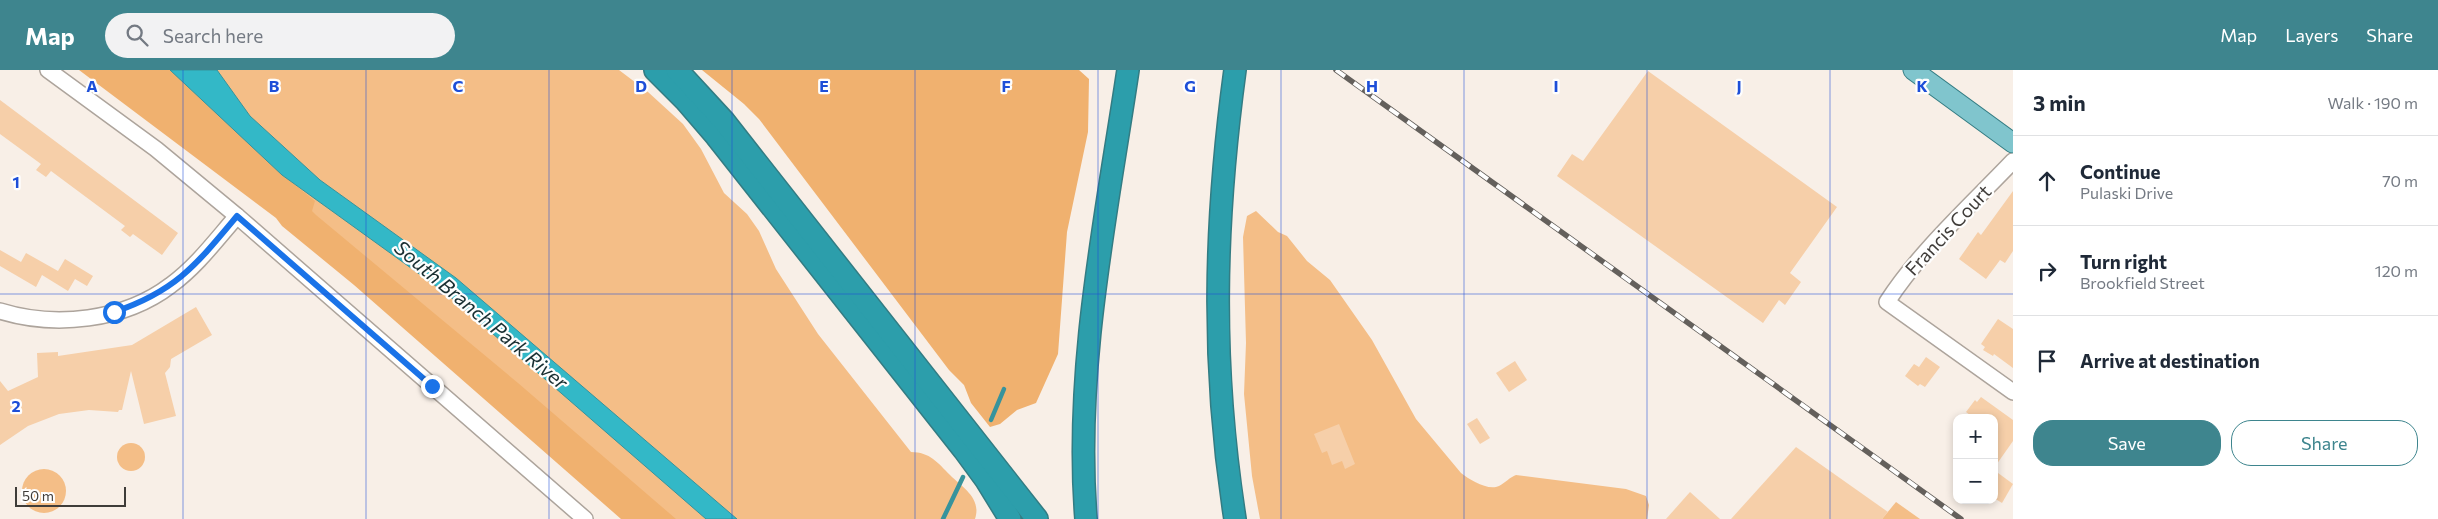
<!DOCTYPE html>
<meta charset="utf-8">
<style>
:root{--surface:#fff;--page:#f2f2f3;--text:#1f2937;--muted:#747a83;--line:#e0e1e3;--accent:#3e858e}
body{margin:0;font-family:Commissioner,sans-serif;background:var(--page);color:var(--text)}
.controls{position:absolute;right:15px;bottom:15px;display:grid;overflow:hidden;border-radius:10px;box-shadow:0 2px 8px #0003}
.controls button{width:45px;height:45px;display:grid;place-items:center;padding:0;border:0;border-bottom:1px solid var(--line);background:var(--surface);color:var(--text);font:25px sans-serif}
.scale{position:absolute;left:15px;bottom:12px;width:111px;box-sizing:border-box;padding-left:5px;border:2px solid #3f3c39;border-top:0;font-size:14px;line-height:18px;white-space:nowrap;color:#3f3c39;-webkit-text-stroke:4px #fefefe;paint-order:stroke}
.stop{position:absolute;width:15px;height:15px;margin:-11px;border:4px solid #1a73e8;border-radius:50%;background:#fff}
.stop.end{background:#1a73e8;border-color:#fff;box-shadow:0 1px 5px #0008}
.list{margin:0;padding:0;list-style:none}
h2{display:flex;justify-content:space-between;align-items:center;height:65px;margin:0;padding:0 20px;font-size:21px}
h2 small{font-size:16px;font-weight:400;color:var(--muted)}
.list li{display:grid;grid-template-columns:32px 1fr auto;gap:15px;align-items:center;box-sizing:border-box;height:90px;padding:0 20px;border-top:1px solid var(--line)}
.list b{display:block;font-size:19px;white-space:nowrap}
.list p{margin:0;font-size:16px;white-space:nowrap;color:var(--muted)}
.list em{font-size:16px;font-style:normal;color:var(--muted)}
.actions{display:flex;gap:10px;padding:15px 20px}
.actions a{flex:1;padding:11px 0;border:1px solid var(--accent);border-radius:20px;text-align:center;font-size:18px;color:var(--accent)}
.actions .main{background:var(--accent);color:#fff}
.icon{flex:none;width:28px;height:28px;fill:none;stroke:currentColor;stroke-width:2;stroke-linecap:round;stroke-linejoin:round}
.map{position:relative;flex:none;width:2013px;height:449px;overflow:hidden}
header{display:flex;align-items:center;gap:30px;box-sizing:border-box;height:70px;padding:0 25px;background:var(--accent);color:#fff}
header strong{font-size:24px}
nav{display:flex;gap:28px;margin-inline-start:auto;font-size:18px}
.search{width:350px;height:45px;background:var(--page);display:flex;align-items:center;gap:12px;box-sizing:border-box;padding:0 18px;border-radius:28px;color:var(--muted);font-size:19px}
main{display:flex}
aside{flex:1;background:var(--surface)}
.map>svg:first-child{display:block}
</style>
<header>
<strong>Map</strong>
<div class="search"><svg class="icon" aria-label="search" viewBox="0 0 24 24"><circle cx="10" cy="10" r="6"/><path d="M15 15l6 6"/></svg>Search here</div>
<nav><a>Map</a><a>Layers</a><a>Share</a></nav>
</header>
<main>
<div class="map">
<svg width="2013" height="449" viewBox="0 0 2013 449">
<rect width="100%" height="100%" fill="#f8efe7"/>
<g fill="#f4be87">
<path d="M97 0H619L648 22 683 54 701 79 724 123 747 144 759 161 776 199 818 264 911 382C930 382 938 393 950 405 962 417 982 428 975 449H631L270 132Z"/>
<path d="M1256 141 1278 162 1287 166 1307 191 1330 210 1372 270 1416 349 1461 403C1470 410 1488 421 1499 416 1505 413 1510 407 1516 405L1626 419 1646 426 1649 435 1647 449H1260L1252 406 1244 324 1246 273 1243 167 1247 146Z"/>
<circle cx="131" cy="387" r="14"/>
<circle cx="44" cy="421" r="22"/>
<polygon points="1896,432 1920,449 1882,449"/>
</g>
<g fill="#f0b16f">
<polygon points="79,0 170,0 274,98 315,131 312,141 316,145 518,313 676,449 621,449 354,215 282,156 276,148"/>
<polygon points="702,0 1079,0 1089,9 1088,62 1067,162 1058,284 1036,333 1017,340 1000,354 990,357 971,333 964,315 949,300 759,49 744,34"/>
</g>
<polygon fill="#33b8c7" stroke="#37939c" points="170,0 217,0 250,46 320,110 456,208 737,449 706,449 447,224 282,105"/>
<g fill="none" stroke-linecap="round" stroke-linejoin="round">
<g stroke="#37939c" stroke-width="4.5">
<polyline points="991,350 1004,319"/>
<polyline points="943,449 963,407"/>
</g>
</g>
<g fill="#f6cfa9">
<polygon points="1648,1 1837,137 1790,203 1801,212 1785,235 1779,230 1763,253 1557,106 1572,84 1583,91"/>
<polygon points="0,30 178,163 162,185 133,164 130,167 121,160 125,156 51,101 46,107 36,100 41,94 0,64"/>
<polygon points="2013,121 2013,181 2005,193 2000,190 1986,209 1959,189 1978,162 1981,165"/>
<polygon points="0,180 21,192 26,183 58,201 65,189 93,206 87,216 75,209 68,221 42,205 36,217 0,196"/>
<polygon points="196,237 212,265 171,289 170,297 165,303 176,346 144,354 131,301 122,340 119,340 118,342 89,340 59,344 28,356 0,375 0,311 8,321 38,307 37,283 58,282 58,286 132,275"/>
<polygon points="1998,249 2013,259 2013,298 1994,284 1993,286 1983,280 1985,277 1981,274"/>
<polygon points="1926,287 1940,297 1925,317 1920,314 1918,316 1905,306 1914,294 1919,297"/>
<polygon points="1515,291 1527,310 1509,322 1496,303"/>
<polygon points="1981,327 2013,350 2013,371 1994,398 1994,348 1974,348 1966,342 1975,330 1977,332"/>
<polygon points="1477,348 1490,368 1480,374 1467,354"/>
<polygon points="1339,354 1355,394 1345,399 1342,391 1332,395 1327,381 1322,383 1314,364"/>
<polygon points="1796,377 1888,442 1882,449 1731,449"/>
<polygon points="1994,400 2013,414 2002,433 1994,428"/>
<polygon points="1690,422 1720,449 1666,449"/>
</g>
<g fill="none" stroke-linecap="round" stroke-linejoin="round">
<g stroke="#ada49c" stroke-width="18">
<g id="minor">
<polyline points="48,0 156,79 237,146 585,449"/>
<path d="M2013 91C1971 135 1920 181 1887 232L2013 322"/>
<path d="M0 241C55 258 124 251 171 215 197 196 216 170 237 146"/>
</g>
</g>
<g stroke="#337c83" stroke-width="21">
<polyline id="major" points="1913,0 2013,73"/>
</g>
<g stroke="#337c83" stroke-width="24">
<g id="highway">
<polyline points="655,0 685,30 716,66 964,380 986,410 1010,449"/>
<polyline points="677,0 724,51 1037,449"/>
<path d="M1235 0C1214 155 1211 295 1235 449"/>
<path d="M1086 449C1074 299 1106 148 1128 0"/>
</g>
</g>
<use href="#minor" stroke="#fff" stroke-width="15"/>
<use href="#major" stroke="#80c5cd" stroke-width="19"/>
<use href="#highway" stroke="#2c9eab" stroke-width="21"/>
<g stroke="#64605c" stroke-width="5.5">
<polyline id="rail" points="1336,0 1961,449"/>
</g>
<use href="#rail" stroke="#fefefe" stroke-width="4" stroke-dasharray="11" stroke-linecap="butt"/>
</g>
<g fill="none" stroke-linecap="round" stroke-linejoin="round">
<path stroke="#1a73e8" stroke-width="6" d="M114 242C176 221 196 195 237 146L432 316"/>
</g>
<path fill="none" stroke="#1d4ed8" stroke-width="1" stroke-opacity="0.55" d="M183 0V449M366 0V449M549 0V449M732 0V449M915 0V449M1098 0V449M1281 0V449M1464 0V449M1647 0V449M1830 0V449M0 224H2013"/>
<g text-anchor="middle" stroke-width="4.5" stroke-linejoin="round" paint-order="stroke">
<g font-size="19" fill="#3f3c39" stroke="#fefefe">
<text transform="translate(1948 160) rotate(-47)" y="7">Francis Court</text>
</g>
<g font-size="20" font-style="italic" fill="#192f32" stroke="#fefefe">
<text transform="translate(481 245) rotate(40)" y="7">South Branch Park River</text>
</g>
</g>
<g font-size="16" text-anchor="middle" font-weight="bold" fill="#1d4ed8" stroke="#fefefe" stroke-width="4.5" stroke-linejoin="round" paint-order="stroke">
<text x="92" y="22">A</text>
<text x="274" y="22">B</text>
<text x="458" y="22">C</text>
<text x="641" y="22">D</text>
<text x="824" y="22">E</text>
<text x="1006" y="22">F</text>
<text x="1190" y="22">G</text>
<text x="1372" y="22">H</text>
<text x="1556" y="22">I</text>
<text x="1739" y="22">J</text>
<text x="1922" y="22">K</text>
<text x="16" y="118">1</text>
<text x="16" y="342">2</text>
</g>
</svg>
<div class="controls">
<button>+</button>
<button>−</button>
</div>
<div class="scale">50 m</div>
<div class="stop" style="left:114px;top:242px"></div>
<div class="stop end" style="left:432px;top:316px"></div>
</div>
<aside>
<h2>3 min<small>Walk · 190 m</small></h2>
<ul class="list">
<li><svg class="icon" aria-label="ahead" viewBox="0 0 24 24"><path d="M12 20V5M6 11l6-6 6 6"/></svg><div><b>Continue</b><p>Pulaski Drive</p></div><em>70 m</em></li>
<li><svg class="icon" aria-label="right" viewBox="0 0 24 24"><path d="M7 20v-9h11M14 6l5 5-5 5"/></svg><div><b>Turn right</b><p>Brookfield Street</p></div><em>120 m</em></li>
<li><svg class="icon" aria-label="arrive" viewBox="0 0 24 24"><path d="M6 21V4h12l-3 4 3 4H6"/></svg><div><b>Arrive at destination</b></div></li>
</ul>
<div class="actions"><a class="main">Save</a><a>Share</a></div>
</aside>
</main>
